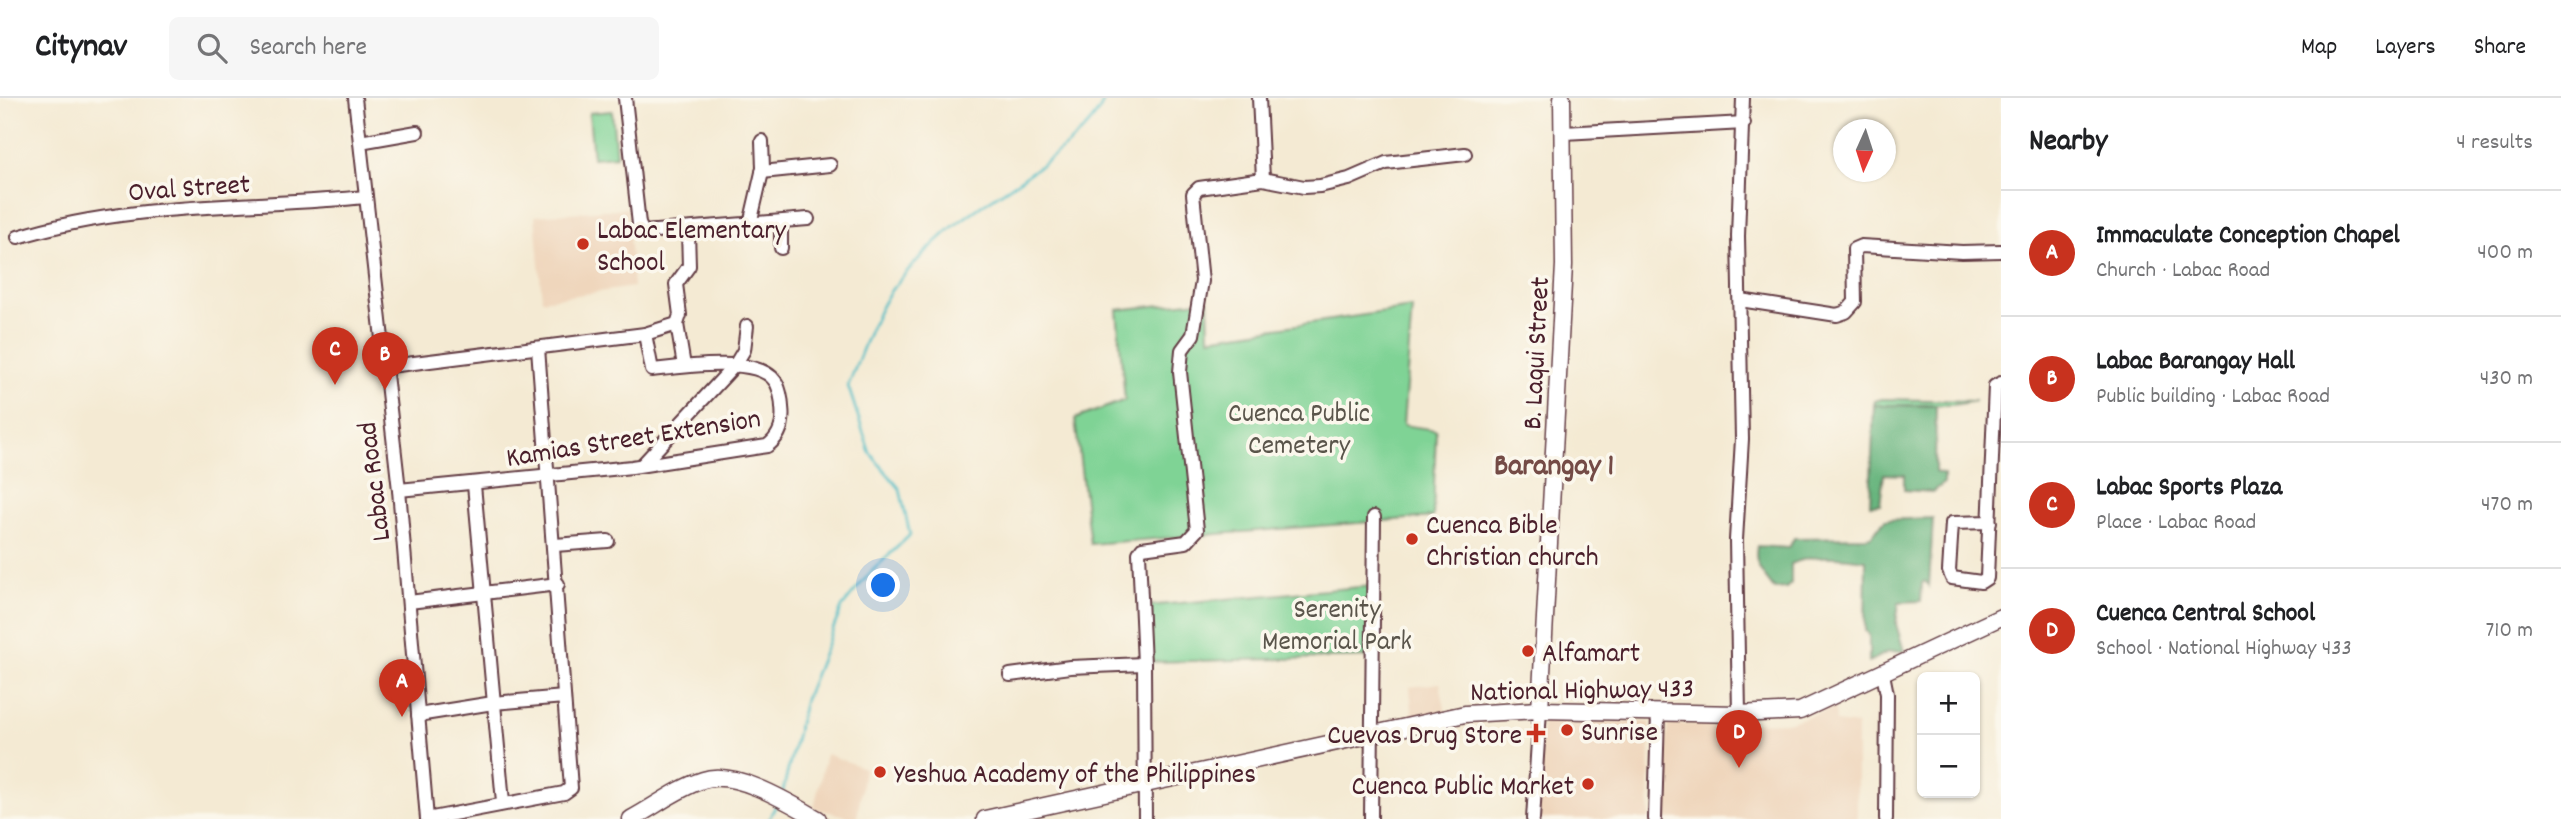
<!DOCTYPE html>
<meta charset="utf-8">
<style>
:root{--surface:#fff;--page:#f6f6f6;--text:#202124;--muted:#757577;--line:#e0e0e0;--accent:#c8321e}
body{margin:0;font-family:Dekko,sans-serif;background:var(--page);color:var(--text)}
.controls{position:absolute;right:21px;bottom:21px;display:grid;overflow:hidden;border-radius:10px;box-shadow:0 2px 5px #0004}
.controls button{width:63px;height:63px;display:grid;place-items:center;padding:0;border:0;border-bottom:2px solid var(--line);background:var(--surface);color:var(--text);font:35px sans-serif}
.compass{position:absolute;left:1833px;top:21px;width:63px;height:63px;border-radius:50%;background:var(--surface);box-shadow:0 2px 5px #0004;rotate:183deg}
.you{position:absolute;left:884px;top:488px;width:24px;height:24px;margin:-18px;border:5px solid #fff;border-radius:50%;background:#1a73e8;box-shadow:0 0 0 10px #1a73e833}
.badge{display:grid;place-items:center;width:46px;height:46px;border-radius:50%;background:var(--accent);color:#fff;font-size:23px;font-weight:700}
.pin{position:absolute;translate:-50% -58px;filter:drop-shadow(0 2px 4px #0008)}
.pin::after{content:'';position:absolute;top:37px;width:24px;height:21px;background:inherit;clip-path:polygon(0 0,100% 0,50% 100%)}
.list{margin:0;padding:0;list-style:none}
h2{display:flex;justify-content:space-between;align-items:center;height:91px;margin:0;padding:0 28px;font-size:30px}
h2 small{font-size:23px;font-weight:400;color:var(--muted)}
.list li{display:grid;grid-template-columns:46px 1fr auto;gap:21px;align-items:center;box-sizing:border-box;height:126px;padding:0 28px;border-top:2px solid var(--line)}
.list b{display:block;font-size:26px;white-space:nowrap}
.list p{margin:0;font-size:23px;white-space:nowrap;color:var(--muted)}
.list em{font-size:23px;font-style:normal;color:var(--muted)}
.icon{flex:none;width:38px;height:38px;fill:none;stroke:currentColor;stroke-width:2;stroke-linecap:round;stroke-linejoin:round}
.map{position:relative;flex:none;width:2001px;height:721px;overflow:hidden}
header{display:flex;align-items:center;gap:42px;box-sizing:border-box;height:98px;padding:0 35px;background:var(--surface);border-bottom:2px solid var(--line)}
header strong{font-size:33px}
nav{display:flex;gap:38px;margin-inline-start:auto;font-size:24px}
.search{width:490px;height:63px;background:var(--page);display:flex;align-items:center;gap:18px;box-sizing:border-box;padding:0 24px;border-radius:10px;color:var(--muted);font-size:26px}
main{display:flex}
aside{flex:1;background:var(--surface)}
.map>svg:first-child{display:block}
</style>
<header>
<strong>Citynav</strong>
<div class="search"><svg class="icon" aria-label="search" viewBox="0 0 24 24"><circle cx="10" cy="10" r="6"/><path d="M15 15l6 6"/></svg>Search here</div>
<nav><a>Map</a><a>Layers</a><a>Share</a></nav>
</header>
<main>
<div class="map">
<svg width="2001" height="721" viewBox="0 0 2001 721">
<rect width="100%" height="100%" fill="#fbf7ec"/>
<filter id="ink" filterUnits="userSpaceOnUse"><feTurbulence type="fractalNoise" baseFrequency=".0143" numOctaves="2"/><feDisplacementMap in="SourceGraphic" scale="14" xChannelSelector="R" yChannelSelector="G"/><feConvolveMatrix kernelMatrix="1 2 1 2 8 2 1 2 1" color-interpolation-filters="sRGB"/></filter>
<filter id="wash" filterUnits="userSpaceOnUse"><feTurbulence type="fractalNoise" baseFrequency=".00686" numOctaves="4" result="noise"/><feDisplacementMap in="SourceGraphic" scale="28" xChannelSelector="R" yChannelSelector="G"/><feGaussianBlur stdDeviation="1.57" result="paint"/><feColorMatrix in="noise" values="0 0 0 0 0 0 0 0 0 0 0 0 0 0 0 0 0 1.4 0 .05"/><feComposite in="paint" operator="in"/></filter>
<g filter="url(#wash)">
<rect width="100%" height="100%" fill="#f4ead3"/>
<g fill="#efd6bc">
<polygon points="627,110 633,189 542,202 535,118"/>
<polygon points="1440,585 1446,616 1413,622 1410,589"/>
<polygon points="1835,610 1836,624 1857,627 1857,721 1664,721 1668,627 1790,624"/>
<polygon points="1542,623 1650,624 1649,721 1536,721"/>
<polygon points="826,656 864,670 857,721 814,710"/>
</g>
<g fill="#7fd395" stroke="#647960" stroke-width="2">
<polygon points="612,13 616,58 593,60 589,15"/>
<polygon points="1208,202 1209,240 1412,210 1403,327 1436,332 1433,419 1090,446 1075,321 1125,302 1117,212"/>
<polygon points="1882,301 1975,303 1953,307 1874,307 1875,303"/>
<polygon points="1371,488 1371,559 1148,564 1147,508"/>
</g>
<g fill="#67b57e" stroke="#586a54" stroke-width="2">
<polygon points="1874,307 1936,308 1935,374 1944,377 1944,385 1933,394 1904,392 1904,377 1884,376 1880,406 1870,407"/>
<path d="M1933 420 1929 488 1925 483 1922 485 1921 503 1899 504 1896 526 1904 553 1888 554 1869 564V537L1865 533 1866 462C1839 459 1816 455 1791 466V485L1786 490 1774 491C1763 475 1753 469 1757 448L1789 450 1794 440 1866 439 1871 438 1885 422Z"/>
</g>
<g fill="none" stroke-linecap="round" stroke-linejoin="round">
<g stroke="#4fbdc6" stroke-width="2.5">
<path d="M783 693 805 601 842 509 870 475 910 437 900 391 870 355 848 288C860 259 874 216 892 191 908 171 929 150 948 133 988 97 1088 49 1105 0"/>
<polyline points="769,721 777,705"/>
</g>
</g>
</g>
<g filter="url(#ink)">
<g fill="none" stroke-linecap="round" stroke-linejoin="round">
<g stroke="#643d44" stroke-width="16">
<g id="minor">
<polyline points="355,0 399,392 427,721"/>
<polyline points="625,0 639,126 643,134 808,121"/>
<polyline points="1564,35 1744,25"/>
<polyline points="360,44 417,34"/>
<polyline points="762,74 830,67"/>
<polyline points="1263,81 1304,89 1320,88 1349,81 1386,65 1465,56"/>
<polyline points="750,126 763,70 762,43"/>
<path d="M18 139C130 104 250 110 366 99"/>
<polyline points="781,150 781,124"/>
<polyline points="1740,202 1837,217 1846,214 1855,204 1854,151 1861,148 1962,154 2001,153"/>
<polyline points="677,226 684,268"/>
<polyline points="382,269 645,236 677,226 680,217 676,186 689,168 688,133"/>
<polyline points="642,367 735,267 744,252 747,228"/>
<polyline points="474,387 503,704"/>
<path d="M399 392 632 369 767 348C780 339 784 325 782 309 782 302 779 288 775 283 758 257 679 269 652 272L645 236"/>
<polyline points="1990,424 1952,425 1949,473 1952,480 1981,484 1987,480 1995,288 2001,285"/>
<polyline points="555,447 608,443"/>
<polyline points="409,504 558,486"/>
<polyline points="1883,576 1887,596 1886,721"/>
<polyline points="1010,577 1070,569 1144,566"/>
<polyline points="1739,616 1736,442 1742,341 1738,138 1743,0"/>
<polyline points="418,617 493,605 564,599"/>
<polyline points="427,721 564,695 571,690 538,250"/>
<polyline points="1145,721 1144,566 1139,455 1142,450 1186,444 1197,432 1180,274 1182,252 1193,237 1202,183 1193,96 1199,90 1263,81 1259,0"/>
<polyline points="1371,721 1374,419"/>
<polyline points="1533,721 1540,612"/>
<polyline points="1655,721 1658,615"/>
</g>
</g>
<g stroke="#643d44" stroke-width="19">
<g id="major">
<polyline points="1540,612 1564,167 1562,0"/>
<path d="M631 721C654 709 678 690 703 682 735 671 790 705 818 721"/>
<polyline points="985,721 1465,616 1540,612 1739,616 1800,613 2001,519"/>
</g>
</g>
<use href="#minor" stroke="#fff" stroke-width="12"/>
<use href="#major" stroke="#fff" stroke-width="16"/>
</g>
</g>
<g fill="#c8321e" stroke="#fbf7ec" stroke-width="2.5">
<circle cx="583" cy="146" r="7"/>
<circle cx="1412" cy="441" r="7"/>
<circle cx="1528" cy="553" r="7"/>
<circle cx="1567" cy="632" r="7"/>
<path d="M1532.5 624.5h7v7h7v7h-7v7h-7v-7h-7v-7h7z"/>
<circle cx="880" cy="674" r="7"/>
<circle cx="1588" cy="686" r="7"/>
</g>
<g text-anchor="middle" stroke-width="7" stroke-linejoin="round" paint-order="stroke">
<g font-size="28" fill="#4a1f2b" stroke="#fbf7ec">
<text transform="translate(189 88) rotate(-4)" y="10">Oval Street</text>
<text transform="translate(1534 255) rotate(-87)" y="10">B. Laqui Street</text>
<text transform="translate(633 338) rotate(-9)" y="10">Kamias Street Extension</text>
<text transform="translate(372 384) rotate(-97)" y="10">Labac Road</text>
<text transform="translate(1582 590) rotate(-1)" y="10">National Highway 433</text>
</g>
<g font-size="28" fill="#4a1f2b" stroke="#fbf7ec" text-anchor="start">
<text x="597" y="140">Labac Elementary<tspan x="597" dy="32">School</tspan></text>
<text x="1426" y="435">Cuenca Bible<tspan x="1426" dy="32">Christian church</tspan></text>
<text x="1542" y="563">Alfamart</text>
<text x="1581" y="642">Sunrise</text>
<text x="1522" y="645" text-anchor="end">Cuevas Drug Store</text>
<text x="894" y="684">Yeshua Academy of the Philippines</text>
<text x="1574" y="696" text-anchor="end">Cuenca Public Market</text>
</g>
<g font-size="28" fill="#5a554b" stroke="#fbf7ec">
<text x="1299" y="323">Cuenca Public<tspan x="1299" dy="32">Cemetery</tspan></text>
<text x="1337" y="519">Serenity<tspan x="1337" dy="32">Memorial Park</tspan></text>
</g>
<g font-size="30" font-weight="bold" fill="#744b46" stroke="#fbf7ec">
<text x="1554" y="376">Barangay 1</text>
</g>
</g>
</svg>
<div class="controls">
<button>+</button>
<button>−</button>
</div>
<svg class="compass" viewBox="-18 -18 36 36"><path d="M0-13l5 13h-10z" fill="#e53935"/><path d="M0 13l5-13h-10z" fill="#757577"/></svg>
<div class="you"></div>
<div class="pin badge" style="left:402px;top:619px">A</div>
<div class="pin badge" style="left:385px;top:292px">B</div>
<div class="pin badge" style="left:335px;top:287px">C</div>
<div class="pin badge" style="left:1739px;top:670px">D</div>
</div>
<aside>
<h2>Nearby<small>4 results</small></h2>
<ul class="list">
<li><span class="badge">A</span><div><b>Immaculate Conception Chapel</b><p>Church · Labac Road</p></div><em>400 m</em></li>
<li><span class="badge">B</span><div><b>Labac Barangay Hall</b><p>Public building · Labac Road</p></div><em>430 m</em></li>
<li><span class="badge">C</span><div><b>Labac Sports Plaza</b><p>Place · Labac Road</p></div><em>470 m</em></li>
<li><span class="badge">D</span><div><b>Cuenca Central School</b><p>School · National Highway 433</p></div><em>710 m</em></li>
</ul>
</aside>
</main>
